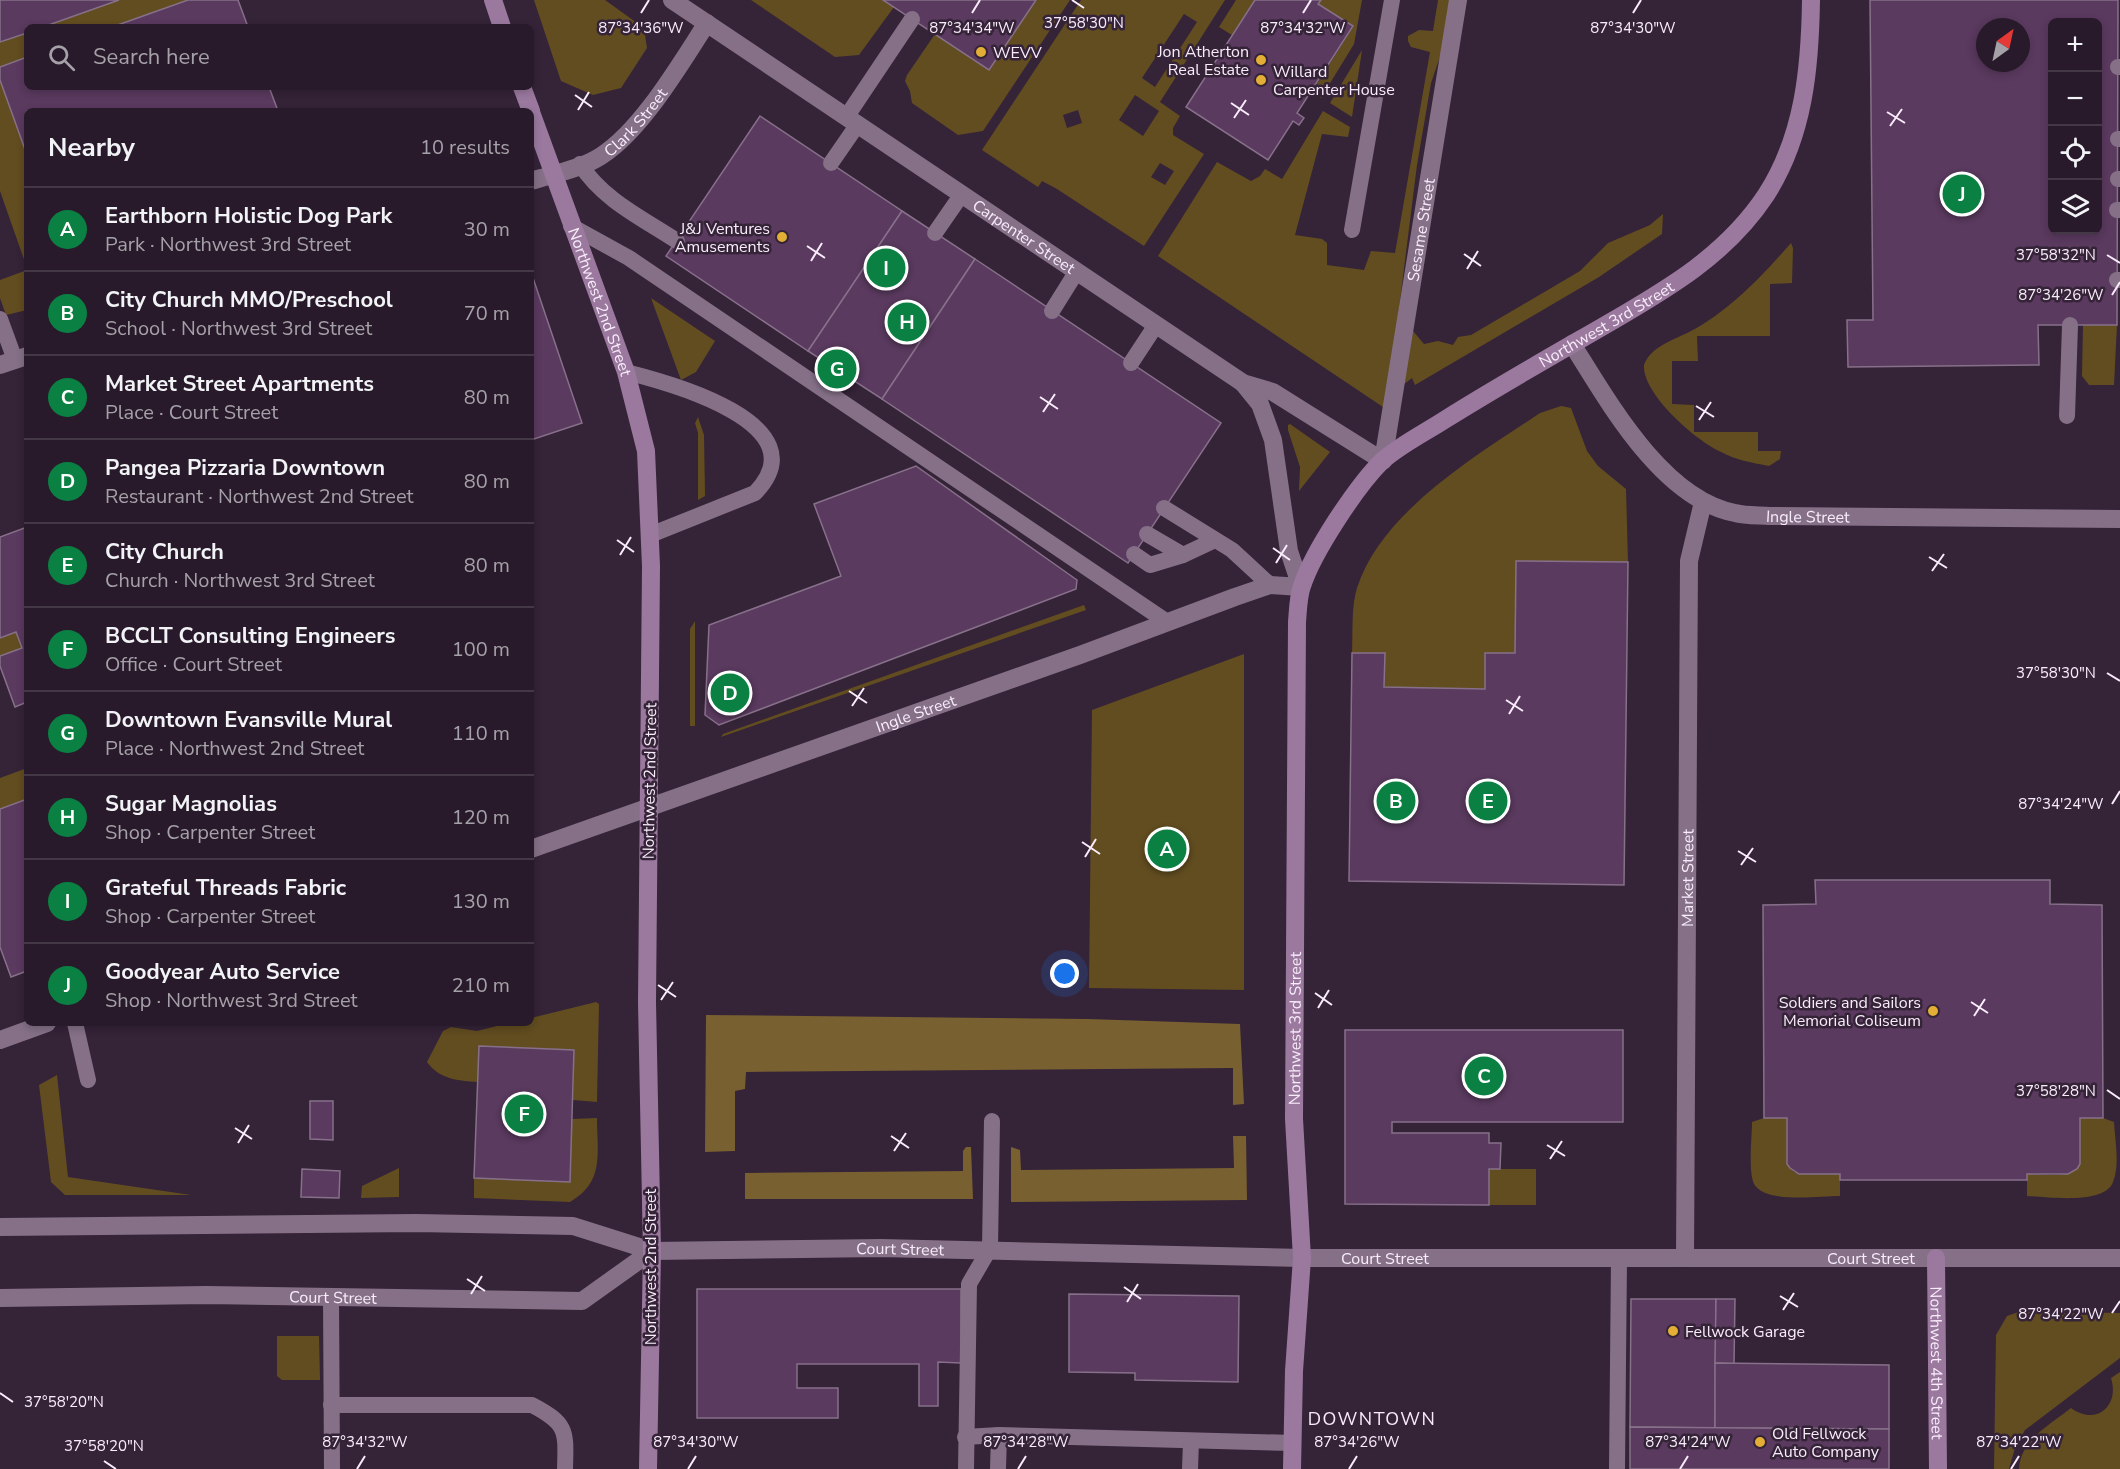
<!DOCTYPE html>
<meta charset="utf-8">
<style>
:root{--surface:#281a2a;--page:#342736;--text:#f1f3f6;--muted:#a5a1a8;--line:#443847;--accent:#0b8043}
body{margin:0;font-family:"Nunito Sans",sans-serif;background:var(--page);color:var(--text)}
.controls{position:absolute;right:18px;top:18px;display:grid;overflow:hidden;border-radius:9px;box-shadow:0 3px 9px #0003}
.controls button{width:54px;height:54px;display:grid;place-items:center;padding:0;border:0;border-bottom:2px solid var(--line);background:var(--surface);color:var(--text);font:30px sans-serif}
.compass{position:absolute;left:1976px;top:18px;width:54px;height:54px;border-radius:50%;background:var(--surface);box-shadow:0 3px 9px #0003;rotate:33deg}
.you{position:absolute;left:1065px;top:974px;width:21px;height:21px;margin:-15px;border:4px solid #fff;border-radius:50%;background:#1a73e8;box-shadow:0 0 0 9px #1a73e833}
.badge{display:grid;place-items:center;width:39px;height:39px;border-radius:50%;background:var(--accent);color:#fff;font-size:20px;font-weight:700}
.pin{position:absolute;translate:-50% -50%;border:3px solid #fff;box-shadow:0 2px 6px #0006}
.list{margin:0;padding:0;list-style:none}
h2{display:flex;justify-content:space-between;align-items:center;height:78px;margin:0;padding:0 24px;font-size:26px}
h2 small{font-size:20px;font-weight:400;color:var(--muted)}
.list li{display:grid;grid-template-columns:39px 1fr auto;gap:18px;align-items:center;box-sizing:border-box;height:84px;padding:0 24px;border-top:2px solid var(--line)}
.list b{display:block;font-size:22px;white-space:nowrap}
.list p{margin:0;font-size:20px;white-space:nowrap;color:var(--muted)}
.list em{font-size:20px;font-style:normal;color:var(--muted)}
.icon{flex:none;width:33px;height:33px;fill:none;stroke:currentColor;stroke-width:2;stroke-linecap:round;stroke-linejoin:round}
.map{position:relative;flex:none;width:2120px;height:1469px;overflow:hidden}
.search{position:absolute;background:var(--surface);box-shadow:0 3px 9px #0003;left:24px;top:24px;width:510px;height:66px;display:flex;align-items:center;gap:15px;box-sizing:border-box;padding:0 21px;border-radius:9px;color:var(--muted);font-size:22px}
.panel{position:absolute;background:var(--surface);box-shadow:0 3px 9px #0003;left:24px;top:108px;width:510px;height:918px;border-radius:9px}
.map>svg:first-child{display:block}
</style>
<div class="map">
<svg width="2120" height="1469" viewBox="0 0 2120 1469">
<rect width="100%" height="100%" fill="#352338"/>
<g fill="#624d20" fill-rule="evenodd">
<polygon points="119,0 188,0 112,27 43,27"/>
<polygon points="534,0 605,0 644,28 647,48 621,88 593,95 561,81"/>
<polygon points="751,0 883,0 894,7 859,55 835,57"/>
<polygon points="1036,0 1070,0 983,131 958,135 912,103 910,91 905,81 907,75 935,34 989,70"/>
<path d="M1081 0H1225L1160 102 1180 116 1173 128V135L1204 154 1144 246 1057 189 1042 181 1038 187 982 150ZM1184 14 1197 22 1155 87 1142 78ZM1135 95 1159 111 1143 136 1119 120ZM1078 110 1082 123 1067 128 1063 115ZM1160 163 1174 171 1165 185 1151 177Z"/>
<polygon points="1236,0 1255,0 1232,35 1219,27"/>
<polygon points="1321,0 1362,0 1354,44 1321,98 1312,92 1353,27 1318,4"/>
<polygon points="1438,0 1450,0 1446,39 1431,83 1417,165 1387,404 1383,407 1158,256 1217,162 1251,181 1260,176 1265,169 1282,179 1323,111 1350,127 1348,137 1322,134 1295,235 1322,239 1327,243 1327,265 1364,270 1371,251 1395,253 1430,52 1411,47 1408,41 1408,36 1419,30 1433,31"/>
<polygon points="27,33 27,57 0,67 0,42"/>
<polygon points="1362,50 1352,117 1330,103"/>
<polygon points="0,80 27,155 27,268 0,191"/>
<polygon points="1663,214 1662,234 1599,277 1415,385 1412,378 1403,385 1413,331 1424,344 1438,341 1453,345 1458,337 1471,335 1580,271 1608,243 1650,225"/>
<path d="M1791 243 1793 248 1792 283 1770 284V336H1697L1698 361H1672V404L1694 405V432H1758V451H1781L1780 459 1769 466C1753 463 1736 460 1721 452 1696 441 1642 394 1644 365 1651 346 1674 340 1691 331 1729 311 1763 275 1791 243Z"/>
<polygon points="27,270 27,310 6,315 0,298 0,280"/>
<polygon points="651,298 715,341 696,372 681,380"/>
<polygon points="2083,325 2117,325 2114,385 2089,385 2082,376"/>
<path d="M1561 406 1571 408 1587 451 1598 466 1626 489 1628 562 1515 653H1486L1485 689 1384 687 1385 653H1352C1353 633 1351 607 1357 588 1382 511 1476 456 1540 413Z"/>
<polygon points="698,417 704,435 705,496 698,500 698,433 695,423"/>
<polygon points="1290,424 1330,452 1299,491 1300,467 1288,430 1288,425"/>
<polygon points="1084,605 1086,610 721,737 723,734"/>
<polygon points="695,621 695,726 690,726 690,629"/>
<polygon points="16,632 22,648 0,656 0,638"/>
<polygon points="1244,654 1244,990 1089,988 1092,710"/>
<polygon points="27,768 27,799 0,809 0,778"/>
<path d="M596 1002 599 1004 597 1102 573 1100 574 1050 479 1047 478 1082C458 1081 439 1079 427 1062L443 1031 451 1027 477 1031 509 1023H531V1018Z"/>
<polygon points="57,1075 68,1177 191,1195 65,1195 51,1182 39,1085"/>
<path d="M597 1118C597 1153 605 1182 570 1202L474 1198V1178L570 1182 572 1119Z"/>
<path d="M1764 1118H1787V1164L1794 1172 1840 1174V1196C1819 1196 1765 1204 1754 1184 1748 1171 1752 1137 1752 1122Z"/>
<path d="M2080 1118H2103L2114 1122C2115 1140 2120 1165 2113 1182 2105 1205 2048 1197 2027 1196V1174C2044 1174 2070 1180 2080 1164Z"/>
<polygon points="399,1168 399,1197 361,1198 362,1186"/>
<rect x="1489" y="1169" width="47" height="36"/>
<polygon points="2021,1311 2120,1313 2120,1358 2025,1430 2015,1448 2009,1469 1994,1469 1996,1335 2007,1316"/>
<polygon points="277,1336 319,1336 320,1380 282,1380 277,1376"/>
<path d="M2120 1372V1469H2019C2020 1440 2051 1424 2071 1408 2095 1426 2120 1407 2111 1378Z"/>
</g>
<g fill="#786031">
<polygon points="706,1015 1088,1019 1240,1024 1244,1104 1233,1105 1233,1068 746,1072 745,1089 735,1091 735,1151 705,1152"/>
<polygon points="1233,1136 1246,1136 1247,1200 1011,1202 1011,1147 1020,1150 1021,1170 1234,1168"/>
<polygon points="966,1147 971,1147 973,1199 745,1199 745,1173 963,1171 963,1151"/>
</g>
<g fill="#5a3a5f" stroke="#87718a" stroke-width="1.5" fill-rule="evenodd">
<polygon points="0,0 119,0 43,27 27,27 27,33 0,42"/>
<polygon points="188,0 238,0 248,27 112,27"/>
<polygon points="883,0 1036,0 989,70"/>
<polygon points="1255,0 1321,0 1318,4 1353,26 1297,113 1304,118 1299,125 1293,121 1268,160 1186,107"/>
<path d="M1870 0H2118L2117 325H2038L2039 365 1848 367 1847 320H1873ZM2052 22H2098V230H2052ZM1985 27H2021V63H1985Z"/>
<polygon points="27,57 27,87 269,87 278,111 27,111 27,155 0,80 0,67"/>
<polygon points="760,116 902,211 808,351 666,256"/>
<polygon points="902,211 975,259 882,399 808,351"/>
<polygon points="975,259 1221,423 1128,563 882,399"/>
<polygon points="531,272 582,423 531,440"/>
<polygon points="916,466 1077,580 1076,589 719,725 705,715 709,625 841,576 814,504"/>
<polygon points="27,527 27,702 15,707 0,666 0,656 22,648 16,632 0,638 0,537"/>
<polygon points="1516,561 1628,562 1624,885 1349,881 1352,653 1385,653 1384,687 1485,689 1485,653 1515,653"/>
<polygon points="27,799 27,971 11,977 0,947 0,809"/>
<polygon points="1815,880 2050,880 2050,904 2102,905 2103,1118 2080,1118 2080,1164 2077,1169 2068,1174 2027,1174 2027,1180 1840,1180 1840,1174 1799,1174 1790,1168 1787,1164 1787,1118 1764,1118 1763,905 1816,904"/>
<polygon points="1345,1030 1623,1030 1623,1122 1392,1122 1392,1133 1489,1133 1489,1143 1501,1143 1500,1169 1489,1169 1489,1205 1345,1204"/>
<polygon points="479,1046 574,1050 570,1182 474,1178"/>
<polygon points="310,1101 333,1101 333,1140 310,1139"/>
<polygon points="302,1169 340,1171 339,1198 301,1197"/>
<polygon points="697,1289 961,1289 961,1363 938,1362 938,1406 919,1406 919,1364 797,1364 797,1388 838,1388 838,1418 697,1418"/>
<polygon points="1069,1294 1239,1296 1238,1382 1135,1380 1135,1373 1069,1372"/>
<polygon points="1631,1299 1716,1299 1715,1428 1630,1427"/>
<polygon points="1716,1299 1735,1299 1734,1364 1715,1363"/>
<polygon points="1715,1363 1889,1365 1889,1429 1715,1428"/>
<polygon points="1630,1427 1889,1429 1889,1469 1630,1469"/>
</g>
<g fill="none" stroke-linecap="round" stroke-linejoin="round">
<g stroke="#857088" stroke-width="16">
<polyline points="2118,67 2120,67"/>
<polyline points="847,116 912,19"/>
<polyline points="2118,139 2120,139"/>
<polyline points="831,163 858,124"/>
<path d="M580 164C603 200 642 218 677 241"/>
<polyline points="2118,179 2120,179"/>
<polyline points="2117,210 2120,210"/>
<polyline points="571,226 629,258 1167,622"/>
<polyline points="1352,230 1392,0"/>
<polyline points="935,233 962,194"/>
<polyline points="2117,280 2120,280"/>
<polyline points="1052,311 1077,271"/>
<polyline points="0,319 15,360"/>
<polyline points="1131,363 1156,325"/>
<path d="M626 372C670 383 822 424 755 493L650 535"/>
<polyline points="2067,416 2070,325"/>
<polyline points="1164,508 1232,550 1270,585"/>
<polyline points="1147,534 1183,555"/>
<polyline points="1134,554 1150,565 1183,555 1215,540"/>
<polyline points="75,1023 88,1080"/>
<polyline points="331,1297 332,1469"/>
<path d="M331 1405H532C568 1424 566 1431 565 1469"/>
<polyline points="965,1437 999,1435 1293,1443"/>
<polyline points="966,1469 969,1284 990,1248 992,1121"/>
<polyline points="998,1469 999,1435"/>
<polyline points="1190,1469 1191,1441"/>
<polyline points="1617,1469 1619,1258"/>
</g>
<g stroke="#857088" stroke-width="18">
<path id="s1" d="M672 0 1243 383 1273 392 1383 461 1458 0"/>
<path id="s2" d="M531 181C553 174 581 169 601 156 642 130 680 64 707 23"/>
<path id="s3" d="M1572 344C1608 401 1662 499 1735 513 1746 516 1759 515 1771 516L2120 519"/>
<polyline points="0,365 27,356"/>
<path id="s4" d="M531 849 1080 655 1235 597 1270 585 1301 587 1289 551 1273 440 1260 404 1243 383"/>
<polyline points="0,1040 47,1023"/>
<path id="s5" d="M0 1227 416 1223 573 1226 652 1251 881 1248 1302 1258H2120"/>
<path id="s6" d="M1685 1258 1689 561 1703 502"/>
<path id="s7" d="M0 1298 206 1295 582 1301 652 1251"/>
</g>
<g stroke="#9b799f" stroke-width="18">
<polyline points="493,0 502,27"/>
<polyline points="522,87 531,111"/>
<path id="s8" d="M531 112 626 372 646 451 651 566 647 1002 652 1251 648 1469"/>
<path id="s9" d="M1936 1258 1938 1469"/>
<path id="s10" d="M1292 1469 1294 1371 1302 1258 1294 1119 1297 622C1298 611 1298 597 1302 586 1313 552 1356 487 1382 461 1400 445 1426 432 1446 419 1497 387 1550 357 1602 327 1664 291 1725 257 1766 195 1804 136 1810 68 1811 0"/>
</g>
</g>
<path fill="none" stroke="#f8ecfa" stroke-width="2" d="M1072 0 1084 8M641 13 649 0M972 13 980 0M1303 13 1311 0M1633 13 1641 0M575 95 592 107M1231 103 1249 115M578 110 589 92M1887 112 1905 123M1234 118 1246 100M1890 126 1902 109M807 246 825 258M1464 254 1481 266M2107 255 2120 263M811 261 822 243M1467 269 1478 251M2112 295 2120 282M1040 397 1058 409M1696 406 1714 417M1043 412 1055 394M1699 420 1711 402M617 540 634 552M1273 548 1290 560M620 555 631 537M1929 557 1947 568M1276 563 1287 545M1932 571 1944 554M2107 673 2120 681M849 691 867 703M1506 700 1523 711M852 706 864 688M1509 714 1520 696M2112 804 2120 791M1082 842 1100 854M1738 851 1756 862M1085 857 1096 839M1741 865 1753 848M658 985 676 997M1315 993 1332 1005M661 1000 673 982M1971 1002 1988 1013M1318 1008 1329 990M1974 1016 1985 999M2107 1090 2120 1099M235 1128 252 1139M891 1136 909 1148M238 1143 249 1125M1547 1145 1565 1156M894 1151 906 1133M1550 1159 1562 1141M467 1279 485 1291M1124 1287 1141 1299M471 1294 482 1276M1780 1296 1798 1307M1127 1302 1138 1284M1783 1310 1794 1293M2112 1313 2120 1301M0 1393 13 1402M104 1461 116 1469M357 1469 365 1456M688 1469 696 1456M1018 1469 1026 1456M1349 1469 1357 1456M1680 1469 1688 1456M2011 1469 2019 1456"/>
<g fill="#e3ae35" stroke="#352338" stroke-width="2">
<circle cx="981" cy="52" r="6"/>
<circle cx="1261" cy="60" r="6"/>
<circle cx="1261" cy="80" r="6"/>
<circle cx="782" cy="237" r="6"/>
<circle cx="1933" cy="1011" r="6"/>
<circle cx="1673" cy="1331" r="6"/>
<circle cx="1760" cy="1442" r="6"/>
</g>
<g text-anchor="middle" stroke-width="5" stroke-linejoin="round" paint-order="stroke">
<g font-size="16" fill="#f8ecfa" stroke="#352338" text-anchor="start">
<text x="1249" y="57" text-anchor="end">Jon Atherton<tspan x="1249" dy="18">Real Estate</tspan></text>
<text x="993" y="58">WEVV</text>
<text x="1273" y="77">Willard<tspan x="1273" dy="18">Carpenter House</tspan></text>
<text x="770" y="234" text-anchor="end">J&amp;J Ventures<tspan x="770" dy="18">Amusements</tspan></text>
<text x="1921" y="1008" text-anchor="end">Soldiers and Sailors<tspan x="1921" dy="18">Memorial Coliseum</tspan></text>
<text x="1685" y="1337">Fellwock Garage</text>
<text x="1772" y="1439">Old Fellwock<tspan x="1772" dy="18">Auto Company</tspan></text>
</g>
<g font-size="16" fill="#f8ecfa" stroke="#352338">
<text dy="6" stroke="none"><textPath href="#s2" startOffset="123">Clark Street</textPath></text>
<text dy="6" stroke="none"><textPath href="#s1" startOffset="1083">Sesame Street</textPath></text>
<text dy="6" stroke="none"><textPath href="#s1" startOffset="424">Carpenter Street</textPath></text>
<text dy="6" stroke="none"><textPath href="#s8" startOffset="202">Northwest 2nd Street</textPath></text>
<text dy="6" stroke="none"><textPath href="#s10" startOffset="1296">Northwest 3rd Street</textPath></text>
<text dy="6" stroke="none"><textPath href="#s3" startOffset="314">Ingle Street</textPath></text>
<text dy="6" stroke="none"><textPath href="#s4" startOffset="408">Ingle Street</textPath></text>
<text transform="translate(649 781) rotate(-89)" y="6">Northwest 2nd Street</text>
<text dy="6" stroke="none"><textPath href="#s6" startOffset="380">Market Street</textPath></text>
<text dy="6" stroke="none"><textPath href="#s10" startOffset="441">Northwest 3rd Street</textPath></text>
<text dy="6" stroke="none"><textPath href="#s5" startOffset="904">Court Street</textPath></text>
<text dy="6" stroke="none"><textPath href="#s5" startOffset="1389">Court Street</textPath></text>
<text dy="6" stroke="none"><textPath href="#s5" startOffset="1875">Court Street</textPath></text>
<text transform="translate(650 1267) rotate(-90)" y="6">Northwest 2nd Street</text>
<text dy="6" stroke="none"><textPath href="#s7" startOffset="333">Court Street</textPath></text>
<text dy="6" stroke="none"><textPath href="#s9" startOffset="105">Northwest 4th Street</textPath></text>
</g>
<g font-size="18" letter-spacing="1.5" fill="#f8ecfa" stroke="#352338">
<text x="1372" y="1425">DOWNTOWN</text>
</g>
</g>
<g font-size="15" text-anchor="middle" fill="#f8ecfa" stroke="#352338" stroke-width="5" stroke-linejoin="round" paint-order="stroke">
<text x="1084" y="28">37°58'30"N</text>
<text x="1633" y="33">87°34'30"W</text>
<text x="641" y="33">87°34'36"W</text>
<text x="972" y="33">87°34'34"W</text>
<text x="1303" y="33">87°34'32"W</text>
<text x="2056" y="260">37°58'32"N</text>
<text x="2061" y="300">87°34'26"W</text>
<text x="2056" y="678">37°58'30"N</text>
<text x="2061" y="809">87°34'24"W</text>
<text x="2056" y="1096">37°58'28"N</text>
<text x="2061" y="1319">87°34'22"W</text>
<text x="64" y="1407">37°58'20"N</text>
<text x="365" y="1447">87°34'32"W</text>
<text x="696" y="1447">87°34'30"W</text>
<text x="1026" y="1447">87°34'28"W</text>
<text x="1357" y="1447">87°34'26"W</text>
<text x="1688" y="1447">87°34'24"W</text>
<text x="2019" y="1447">87°34'22"W</text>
<text x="104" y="1451">37°58'20"N</text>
</g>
</svg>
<div class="controls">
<button>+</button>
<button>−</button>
<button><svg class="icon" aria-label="locate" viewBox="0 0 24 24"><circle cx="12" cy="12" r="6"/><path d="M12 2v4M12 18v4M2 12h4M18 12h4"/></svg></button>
<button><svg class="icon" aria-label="layers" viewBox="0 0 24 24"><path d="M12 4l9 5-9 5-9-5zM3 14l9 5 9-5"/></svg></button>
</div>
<svg class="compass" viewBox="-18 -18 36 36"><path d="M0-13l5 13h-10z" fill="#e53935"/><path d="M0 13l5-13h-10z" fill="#a5a1a8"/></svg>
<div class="you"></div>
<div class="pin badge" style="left:1167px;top:849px">A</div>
<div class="pin badge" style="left:1396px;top:801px">B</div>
<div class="pin badge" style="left:1484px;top:1076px">C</div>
<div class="pin badge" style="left:730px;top:693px">D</div>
<div class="pin badge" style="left:1488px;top:801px">E</div>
<div class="pin badge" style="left:524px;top:1114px">F</div>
<div class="pin badge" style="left:837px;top:369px">G</div>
<div class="pin badge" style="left:907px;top:322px">H</div>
<div class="pin badge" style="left:886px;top:268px">I</div>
<div class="pin badge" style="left:1962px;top:194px">J</div>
<div class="search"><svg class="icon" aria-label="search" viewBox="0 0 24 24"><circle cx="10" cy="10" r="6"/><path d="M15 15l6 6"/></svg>Search here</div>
<section class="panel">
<h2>Nearby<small>10 results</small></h2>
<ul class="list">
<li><span class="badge">A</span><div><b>Earthborn Holistic Dog Park</b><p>Park · Northwest 3rd Street</p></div><em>30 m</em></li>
<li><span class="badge">B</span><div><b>City Church MMO/Preschool</b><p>School · Northwest 3rd Street</p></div><em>70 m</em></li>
<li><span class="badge">C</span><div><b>Market Street Apartments</b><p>Place · Court Street</p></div><em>80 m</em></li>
<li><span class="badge">D</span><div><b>Pangea Pizzaria Downtown</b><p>Restaurant · Northwest 2nd Street</p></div><em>80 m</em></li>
<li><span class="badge">E</span><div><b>City Church</b><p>Church · Northwest 3rd Street</p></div><em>80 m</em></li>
<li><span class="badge">F</span><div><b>BCCLT Consulting Engineers</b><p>Office · Court Street</p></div><em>100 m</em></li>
<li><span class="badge">G</span><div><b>Downtown Evansville Mural</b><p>Place · Northwest 2nd Street</p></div><em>110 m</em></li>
<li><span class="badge">H</span><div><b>Sugar Magnolias</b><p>Shop · Carpenter Street</p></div><em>120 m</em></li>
<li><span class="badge">I</span><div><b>Grateful Threads Fabric</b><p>Shop · Carpenter Street</p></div><em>130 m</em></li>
<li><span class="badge">J</span><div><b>Goodyear Auto Service</b><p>Shop · Northwest 3rd Street</p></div><em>210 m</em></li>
</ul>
</section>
</div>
